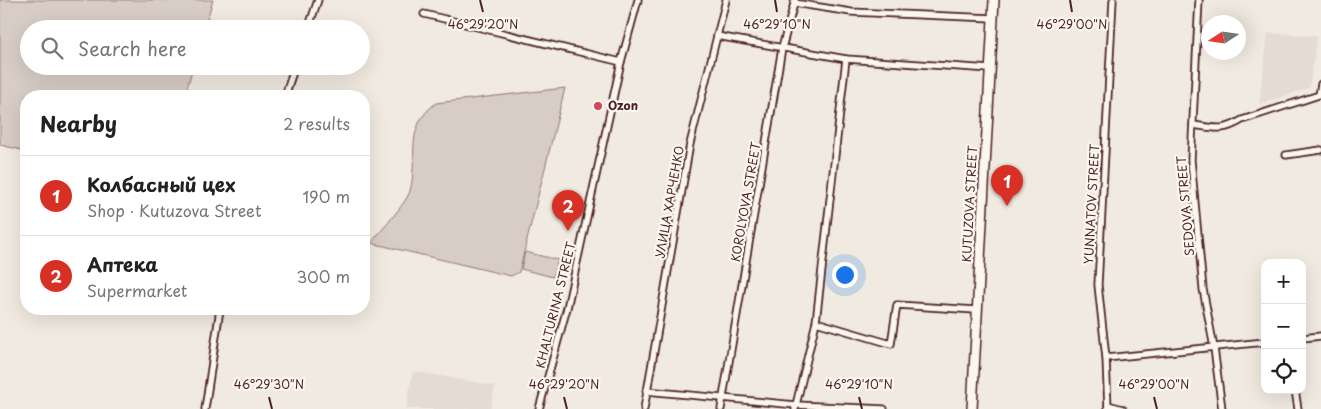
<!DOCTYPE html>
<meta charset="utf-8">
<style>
:root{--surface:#fff;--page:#f2f2f2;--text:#222;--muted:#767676;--line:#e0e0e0;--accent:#d93025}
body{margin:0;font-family:"Playpen Sans",sans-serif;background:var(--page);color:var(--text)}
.controls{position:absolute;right:15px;bottom:15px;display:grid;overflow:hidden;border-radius:10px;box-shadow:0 5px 20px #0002}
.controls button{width:45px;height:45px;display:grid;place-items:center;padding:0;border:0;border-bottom:1px solid var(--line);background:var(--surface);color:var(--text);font:25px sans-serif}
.compass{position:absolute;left:1201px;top:15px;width:45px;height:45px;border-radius:50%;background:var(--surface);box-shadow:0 5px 20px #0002;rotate:258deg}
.you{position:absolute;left:844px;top:274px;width:18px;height:18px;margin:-12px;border:4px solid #fff;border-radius:50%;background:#1a73e8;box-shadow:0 0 0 8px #1a73e833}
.badge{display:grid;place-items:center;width:32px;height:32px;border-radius:50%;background:var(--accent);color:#fff;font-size:16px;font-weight:700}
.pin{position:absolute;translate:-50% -41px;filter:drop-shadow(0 1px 2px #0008)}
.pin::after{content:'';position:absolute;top:26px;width:18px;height:15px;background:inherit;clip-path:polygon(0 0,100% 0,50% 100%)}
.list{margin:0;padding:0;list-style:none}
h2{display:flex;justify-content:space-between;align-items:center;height:65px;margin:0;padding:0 20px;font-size:21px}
h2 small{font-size:16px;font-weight:400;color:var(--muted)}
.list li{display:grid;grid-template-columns:32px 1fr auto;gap:15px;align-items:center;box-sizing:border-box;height:80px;padding:0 20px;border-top:1px solid var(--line)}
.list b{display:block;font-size:19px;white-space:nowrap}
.list p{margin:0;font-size:16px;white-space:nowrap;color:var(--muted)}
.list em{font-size:16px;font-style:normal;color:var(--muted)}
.icon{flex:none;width:28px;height:28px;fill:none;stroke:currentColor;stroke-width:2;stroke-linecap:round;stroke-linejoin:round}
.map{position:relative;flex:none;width:1321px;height:409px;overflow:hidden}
.search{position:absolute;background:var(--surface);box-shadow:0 5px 20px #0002;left:20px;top:20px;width:350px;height:55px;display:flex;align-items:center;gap:12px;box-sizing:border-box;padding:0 18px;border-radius:28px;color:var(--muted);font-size:19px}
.panel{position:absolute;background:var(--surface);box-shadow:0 5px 20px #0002;left:20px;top:90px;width:350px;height:225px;border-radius:20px}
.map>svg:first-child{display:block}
</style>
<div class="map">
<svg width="1321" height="409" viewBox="0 0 1321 409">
<rect width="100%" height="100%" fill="#f0eae0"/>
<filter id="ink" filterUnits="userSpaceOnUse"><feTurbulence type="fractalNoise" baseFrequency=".02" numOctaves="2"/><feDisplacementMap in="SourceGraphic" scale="10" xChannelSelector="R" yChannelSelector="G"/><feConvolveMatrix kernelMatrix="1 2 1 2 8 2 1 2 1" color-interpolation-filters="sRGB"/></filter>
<g filter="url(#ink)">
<g fill="#e4dbd2">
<polygon points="1268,33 1317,36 1309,88 1259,104"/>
<polygon points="413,371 495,386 490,409 406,409"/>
</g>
<g fill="#d8ccc6" stroke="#917678">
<polygon points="0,0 213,0 204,29 29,29 29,66 193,66 185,96 26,96 26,151 0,145"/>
<path d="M565 88 519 272 511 276 371 243C380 232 407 202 410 191 419 156 403 128 436 103Z"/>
<polygon points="525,252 558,260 553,277 521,269"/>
</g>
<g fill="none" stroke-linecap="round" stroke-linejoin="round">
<g stroke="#4a1f2b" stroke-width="9">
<g id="minor">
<polyline points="1199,0 1191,160 1203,289 1214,348 1222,409"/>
<polyline points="794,3 851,12 993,18"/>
<polyline points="424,14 621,62"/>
<polyline points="308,29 318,0"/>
<polyline points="717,36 846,59 990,69"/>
<polyline points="285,96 295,66"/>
<path d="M1193 125C1214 128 1223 132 1242 120L1319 95 1321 84"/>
<polyline points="1286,155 1321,150"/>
<polyline points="816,322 891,344 897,305 976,310"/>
<polyline points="1302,338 1321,336"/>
<polyline points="1106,358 1265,342"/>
<polyline points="1295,390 1298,409"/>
<polyline points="646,391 796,405 884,409"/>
<polyline points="1108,405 1123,409"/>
<polyline points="205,409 220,309"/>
<polyline points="539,409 567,308 621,62 638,0"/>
<polyline points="644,409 690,144 726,0"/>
<polyline points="721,409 782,48 795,0"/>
<polyline points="795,409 816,322 846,59"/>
<polyline points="1108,409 1106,358 1098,285 1113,0"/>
</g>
</g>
<g stroke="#4a1f2b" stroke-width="12">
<polyline id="secondary" points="972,409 994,0"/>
</g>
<use href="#minor" stroke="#fbf7ec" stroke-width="5.5"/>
<use href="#secondary" stroke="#fbf7ec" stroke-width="9"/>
</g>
</g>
<path fill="none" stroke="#4a1f2b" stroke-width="2" d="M480 0 483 12M775 0 777 12M1070 0 1072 12M269 397 272 409M564 397 567 409M859 397 862 409M1154 397 1157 409"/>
<circle fill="#d1495b" stroke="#fbf7ec" stroke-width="2" cx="598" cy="106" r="5"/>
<g text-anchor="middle" stroke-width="4.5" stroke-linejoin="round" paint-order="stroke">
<g font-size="12" font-weight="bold" fill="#4a1f2b" stroke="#fbf7ec" text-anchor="start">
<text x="608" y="110">Ozon</text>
</g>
<g font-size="12" fill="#4a1f2b" stroke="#fbf7ec">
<text transform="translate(670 202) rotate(-80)" y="4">УЛИЦА ХАРЧЕНКО</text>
<text transform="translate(746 202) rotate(-80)" y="4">KOROLYOVA STREET</text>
<text transform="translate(970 204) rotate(-87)" y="4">KUTUZOVA STREET</text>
<text transform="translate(1092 204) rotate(-87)" y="4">YUNNATOV STREET</text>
<text transform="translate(1186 206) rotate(-95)" y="4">SEDOVA STREET</text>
<text transform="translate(556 305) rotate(-76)" y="4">KHALTURINA STREET</text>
</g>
</g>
<g font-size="12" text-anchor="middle" fill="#4a1f2b" stroke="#fbf7ec" stroke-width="4.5" stroke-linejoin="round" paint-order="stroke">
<text x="483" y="29">46°29'20"N</text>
<text x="777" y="29">46°29'10"N</text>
<text x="1072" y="29">46°29'00"N</text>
<text x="269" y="389">46°29'30"N</text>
<text x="564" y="389">46°29'20"N</text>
<text x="859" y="389">46°29'10"N</text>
<text x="1154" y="389">46°29'00"N</text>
</g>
</svg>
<div class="controls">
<button>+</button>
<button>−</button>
<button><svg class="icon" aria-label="locate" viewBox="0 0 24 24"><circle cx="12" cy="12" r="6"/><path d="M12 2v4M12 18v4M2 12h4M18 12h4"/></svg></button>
</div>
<svg class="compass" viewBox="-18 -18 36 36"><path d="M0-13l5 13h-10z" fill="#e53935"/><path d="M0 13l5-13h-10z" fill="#767676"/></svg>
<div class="you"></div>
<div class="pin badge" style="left:1007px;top:206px">1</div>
<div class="pin badge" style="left:568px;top:231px">2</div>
<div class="search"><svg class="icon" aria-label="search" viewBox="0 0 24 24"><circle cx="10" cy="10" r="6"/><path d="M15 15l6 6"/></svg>Search here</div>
<section class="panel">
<h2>Nearby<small>2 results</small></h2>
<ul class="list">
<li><span class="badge">1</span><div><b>Колбасный цех</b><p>Shop · Kutuzova Street</p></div><em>190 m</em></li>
<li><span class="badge">2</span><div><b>Аптека</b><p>Supermarket</p></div><em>300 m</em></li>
</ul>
</section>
</div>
